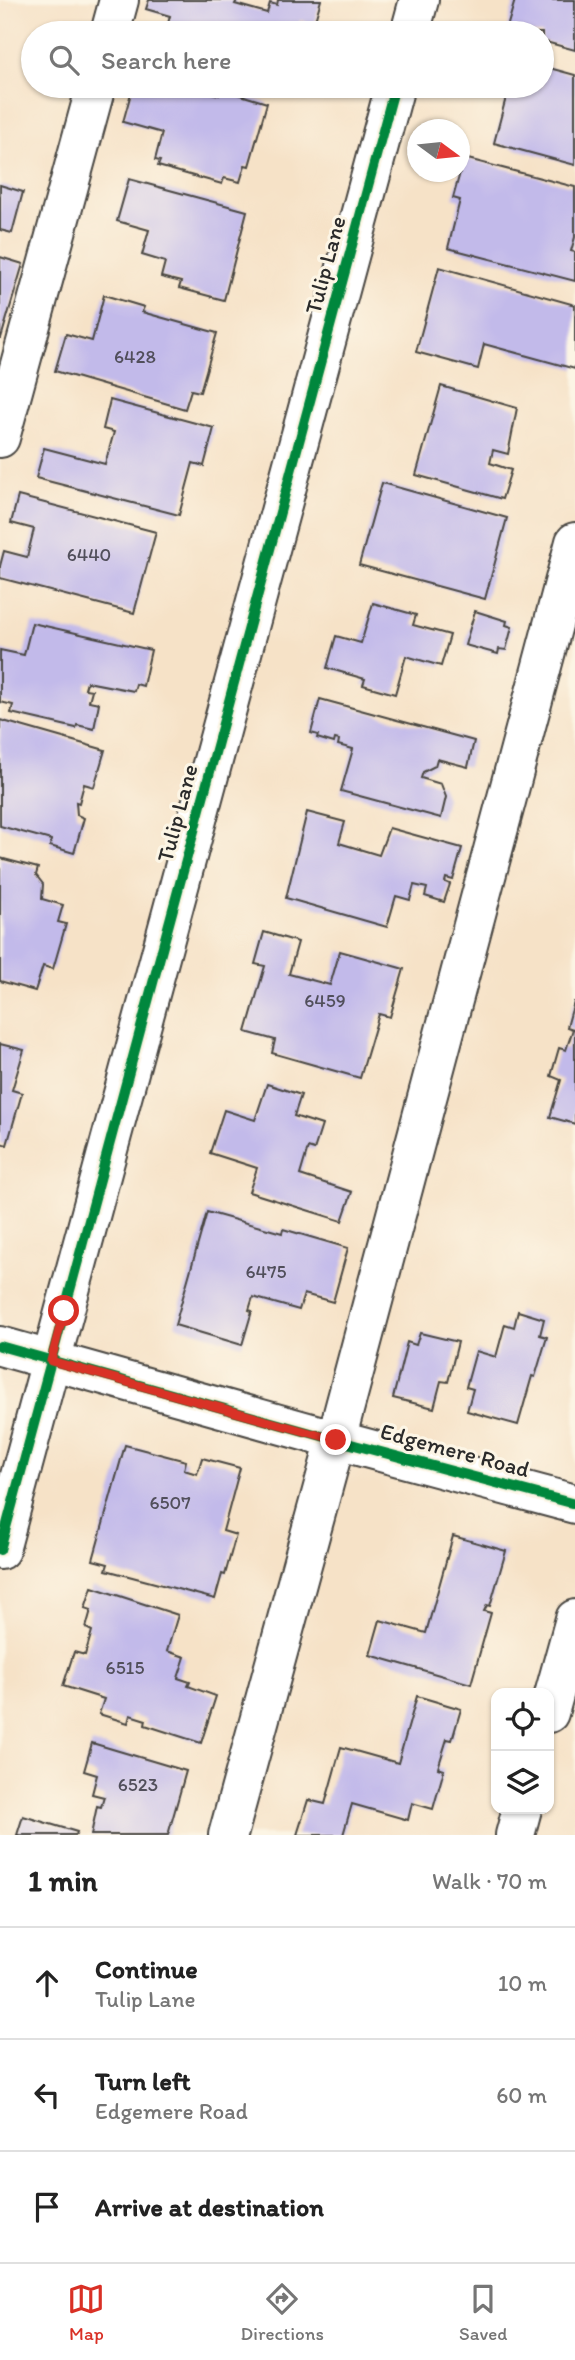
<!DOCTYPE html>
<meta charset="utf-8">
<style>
:root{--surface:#fff;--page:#f6f6f6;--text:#222;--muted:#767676;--line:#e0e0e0;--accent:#d93025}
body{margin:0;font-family:Itim,sans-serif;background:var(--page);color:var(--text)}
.controls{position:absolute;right:21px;bottom:21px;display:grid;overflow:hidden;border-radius:14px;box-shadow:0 2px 5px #0004}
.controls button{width:63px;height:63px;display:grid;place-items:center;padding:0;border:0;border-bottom:2px solid var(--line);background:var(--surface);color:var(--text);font:35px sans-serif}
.compass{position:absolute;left:407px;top:119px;width:63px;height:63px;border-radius:50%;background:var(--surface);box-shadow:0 2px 5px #0004;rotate:105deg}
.stop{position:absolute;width:21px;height:21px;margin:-16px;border:5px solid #d93025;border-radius:50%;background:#fff}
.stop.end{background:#d93025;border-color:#fff;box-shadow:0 2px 7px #0008}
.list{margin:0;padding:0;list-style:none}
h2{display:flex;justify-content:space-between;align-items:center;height:91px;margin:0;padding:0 28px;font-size:30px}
h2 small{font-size:23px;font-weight:400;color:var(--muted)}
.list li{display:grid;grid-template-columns:46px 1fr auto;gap:21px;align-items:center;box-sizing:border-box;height:112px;padding:0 28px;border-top:2px solid var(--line)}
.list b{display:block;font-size:26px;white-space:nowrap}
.list p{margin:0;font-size:23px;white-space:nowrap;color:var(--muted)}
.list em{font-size:23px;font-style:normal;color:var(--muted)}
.icon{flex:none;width:38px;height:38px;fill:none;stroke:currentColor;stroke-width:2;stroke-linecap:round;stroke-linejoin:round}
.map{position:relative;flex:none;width:575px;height:1835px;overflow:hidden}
.search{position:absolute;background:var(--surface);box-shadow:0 2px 5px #0004;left:21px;right:21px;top:21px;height:77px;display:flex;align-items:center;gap:18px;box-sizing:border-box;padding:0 24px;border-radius:38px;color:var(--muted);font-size:26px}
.sheet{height:427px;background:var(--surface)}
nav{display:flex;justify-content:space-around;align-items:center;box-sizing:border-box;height:98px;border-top:2px solid var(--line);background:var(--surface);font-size:19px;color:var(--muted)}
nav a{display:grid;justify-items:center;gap:4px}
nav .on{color:var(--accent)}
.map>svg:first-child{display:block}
</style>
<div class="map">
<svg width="575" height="1835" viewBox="0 0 575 1835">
<rect width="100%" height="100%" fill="#fcf5e5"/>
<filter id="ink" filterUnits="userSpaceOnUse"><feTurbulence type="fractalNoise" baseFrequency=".0143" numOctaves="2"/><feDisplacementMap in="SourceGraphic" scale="14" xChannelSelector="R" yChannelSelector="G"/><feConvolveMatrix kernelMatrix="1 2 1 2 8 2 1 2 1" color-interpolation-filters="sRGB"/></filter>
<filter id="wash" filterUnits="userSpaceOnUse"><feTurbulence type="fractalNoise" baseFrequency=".00686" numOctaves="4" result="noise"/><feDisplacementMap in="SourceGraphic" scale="28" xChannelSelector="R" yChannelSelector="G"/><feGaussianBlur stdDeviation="1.57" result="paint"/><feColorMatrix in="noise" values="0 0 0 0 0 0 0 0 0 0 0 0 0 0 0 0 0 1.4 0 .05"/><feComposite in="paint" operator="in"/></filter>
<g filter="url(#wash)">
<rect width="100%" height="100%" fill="#f6e2c7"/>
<g id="blocks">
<g fill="#c2baea">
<polygon points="149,0 237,0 235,4 267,13 270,3 277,5 278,0 321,0 314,24 300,20 297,33 176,33 166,31 170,16 146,9"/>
<polygon points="515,0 575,0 575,50 542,41 542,33 515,33 506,31"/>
<polygon points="542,66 575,75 575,165 494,143 509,86 542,86"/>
<polygon points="133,86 185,86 219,95 221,89 267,103 249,166 245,165 240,182 224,178 222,184 158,166 160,161 155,160 162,133 123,122"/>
<polygon points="464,158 575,187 575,237 571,251 575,252 575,281 448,248 460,200 453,198"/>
<polygon points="129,179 247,211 224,300 179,288 181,282 161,277 165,262 142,255 149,230 117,221"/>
<polygon points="0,185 23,192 12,233 0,230"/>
<polygon points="0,257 23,264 1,338 0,338"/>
<polygon points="439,267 575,305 575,369 484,344 478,369 416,352"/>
<polygon points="104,295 144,307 142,312 217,333 200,392 191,390 185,409 55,371 66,334 92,341"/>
<polygon points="441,386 517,408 508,454 493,450 490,463 511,470 502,499 416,475"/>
<polygon points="110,400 214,428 204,466 193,463 179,515 36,478 44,448 105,464 114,432 103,429"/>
<polygon points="382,483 507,518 485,599 359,565"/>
<polygon points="18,496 156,532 134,613 0,578 0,566 4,551 27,557 34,529 11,523"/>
<polygon points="373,603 416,615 413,625 450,635 441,666 406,656 395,694 363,685 365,679 327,668 336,636 361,643"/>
<polygon points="475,611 507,621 506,625 512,627 506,650 499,649 498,654 465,645"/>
<polygon points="32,623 151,650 143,686 136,684 134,691 87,682 85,689 92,690 89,701 99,703 94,729 77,725 76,728 11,713 13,705 0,702 0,650 24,655"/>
<polygon points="320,699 474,741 468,767 437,759 435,766 423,772 421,778 441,784 446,797 441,818 341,791 353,749 338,745 339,740 335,739 334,743 317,738 318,735 311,733"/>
<polygon points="0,720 105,750 94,787 84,784 79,803 76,802 77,815 84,818 74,853 50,846 51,840 0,826"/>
<polygon points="307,812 345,822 339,843 379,855 389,828 462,848 453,880 446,878 445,882 450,884 444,902 425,896 427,888 414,885 410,900 396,896 387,927 286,898"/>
<polygon points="0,858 38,868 36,875 43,884 42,899 63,905 58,922 66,924 53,969 43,966 35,991 0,981"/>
<polygon points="264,932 298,942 289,974 330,985 340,951 404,969 390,1017 379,1014 360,1078 272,1053 275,1040 246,1032 265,966 255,964"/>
<polygon points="574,1002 575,1002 575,1124 550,1117 561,1080 551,1076 559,1048 566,1050 573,1029 567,1027"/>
<polygon points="0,1044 24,1050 12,1090 22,1093 7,1145 0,1143"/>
<polygon points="267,1084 301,1095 294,1116 322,1125 314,1150 308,1148 300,1175 352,1192 342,1221 249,1192 257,1168 210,1153 224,1110 255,1120"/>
<polygon points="207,1212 282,1233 283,1229 348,1248 333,1302 304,1294 299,1310 253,1297 249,1310 252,1311 242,1345 175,1325"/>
<polygon points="518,1311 544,1319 540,1335 547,1337 535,1377 532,1376 518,1425 467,1411 473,1389 466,1387 476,1351 496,1357 505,1324 514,1327"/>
<polygon points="420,1333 458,1342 448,1382 441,1381 434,1408 393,1398 407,1342 416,1345"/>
<polygon points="125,1445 186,1461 184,1470 197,1474 202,1458 240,1468 223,1531 236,1535 225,1575 222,1574 215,1599 106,1570 108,1564 93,1560"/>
<polygon points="453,1536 506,1551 490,1606 487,1605 484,1611 491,1613 471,1684 370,1655 380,1620 426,1633"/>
<polygon points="92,1587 178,1615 167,1651 185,1657 178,1678 190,1682 188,1686 216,1696 201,1743 145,1725 146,1720 130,1715 128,1723 99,1714 104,1699 63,1686 74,1652 85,1655 92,1631 86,1628 91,1610 85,1608"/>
<polygon points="417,1696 461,1709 452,1740 447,1739 438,1768 444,1770 433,1809 412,1803 408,1820 352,1804 343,1835 297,1835 308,1800 325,1804 341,1747 398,1763"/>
<polygon points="92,1743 186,1771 168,1835 91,1835 97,1806 101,1807 104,1797 92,1794 97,1775 84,1771"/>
<polygon points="23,1816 77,1832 76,1835 17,1835"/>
</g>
</g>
</g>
<g filter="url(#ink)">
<use href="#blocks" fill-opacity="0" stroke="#494642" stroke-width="2"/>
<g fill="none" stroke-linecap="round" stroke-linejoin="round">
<g stroke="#494642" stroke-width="42">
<g id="minor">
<polyline points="110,33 119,0"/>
<polyline points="410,33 419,0"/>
<polyline points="0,438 96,86"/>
<polyline points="0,1346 336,1440 575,1504"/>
<polyline points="0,1550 395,86"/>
<polyline points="228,1835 336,1440 575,542"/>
</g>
</g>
<g stroke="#494642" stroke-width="42">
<g id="major">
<polyline points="549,1713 575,1619"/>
<polyline points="515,1835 522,1809"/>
</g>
</g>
<use href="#minor" stroke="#fff" stroke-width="38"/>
<use href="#major" stroke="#fff" stroke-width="38"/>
<g stroke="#fcf5e5" stroke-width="15">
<g id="cycleway">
<polyline points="0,1346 336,1440 575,1504"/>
<polyline points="0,1550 395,86"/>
</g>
</g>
<use href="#cycleway" stroke="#00873e" stroke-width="10"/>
</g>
</g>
<g fill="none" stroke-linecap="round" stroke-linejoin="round" filter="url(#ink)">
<polyline stroke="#d93025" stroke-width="9" points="64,1311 51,1361 336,1440"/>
</g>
<g text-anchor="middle" stroke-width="6" stroke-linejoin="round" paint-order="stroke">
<g font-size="19" fill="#514f5b">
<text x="135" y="363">6428</text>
<text x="89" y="561">6440</text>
<text x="325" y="1007">6459</text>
<text x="266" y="1278">6475</text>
<text x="170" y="1509">6507</text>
<text x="125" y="1674">6515</text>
<text x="138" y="1791">6523</text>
</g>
<g font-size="23" fill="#2b2b2b" stroke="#fcf5e5">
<text transform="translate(325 265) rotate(-75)" y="8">Tulip Lane</text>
<text transform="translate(177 813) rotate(-75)" y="8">Tulip Lane</text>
<text transform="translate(455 1450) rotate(15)" y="8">Edgemere Road</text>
</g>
</g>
</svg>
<div class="controls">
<button><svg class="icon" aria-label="locate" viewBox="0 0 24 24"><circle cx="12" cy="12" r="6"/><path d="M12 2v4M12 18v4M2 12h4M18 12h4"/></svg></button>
<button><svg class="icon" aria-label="layers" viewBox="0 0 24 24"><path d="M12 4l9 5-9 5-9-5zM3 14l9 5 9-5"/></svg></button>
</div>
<svg class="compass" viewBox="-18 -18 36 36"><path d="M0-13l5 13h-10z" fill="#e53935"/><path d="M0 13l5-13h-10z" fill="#767676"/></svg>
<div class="stop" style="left:64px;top:1311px"></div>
<div class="stop end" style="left:336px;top:1440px"></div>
<div class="search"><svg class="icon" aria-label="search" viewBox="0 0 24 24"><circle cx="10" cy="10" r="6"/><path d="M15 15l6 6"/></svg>Search here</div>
</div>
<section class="sheet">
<h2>1 min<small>Walk · 70 m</small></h2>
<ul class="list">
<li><svg class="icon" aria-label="ahead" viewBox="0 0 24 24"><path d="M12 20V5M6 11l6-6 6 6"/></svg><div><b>Continue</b><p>Tulip Lane</p></div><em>10 m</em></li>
<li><svg class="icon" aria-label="left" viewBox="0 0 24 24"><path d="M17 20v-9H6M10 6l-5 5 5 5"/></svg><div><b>Turn left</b><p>Edgemere Road</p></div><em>60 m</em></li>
<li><svg class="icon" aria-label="arrive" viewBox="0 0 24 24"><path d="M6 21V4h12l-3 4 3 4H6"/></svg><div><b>Arrive at destination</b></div></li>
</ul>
</section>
<nav>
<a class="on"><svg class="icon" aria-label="map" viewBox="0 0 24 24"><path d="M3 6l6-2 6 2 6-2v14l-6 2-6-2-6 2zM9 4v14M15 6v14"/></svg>Map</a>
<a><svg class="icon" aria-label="directions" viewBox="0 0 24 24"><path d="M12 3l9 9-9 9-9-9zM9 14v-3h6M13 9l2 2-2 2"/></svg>Directions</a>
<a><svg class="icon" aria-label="saved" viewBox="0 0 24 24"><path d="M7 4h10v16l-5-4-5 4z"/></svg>Saved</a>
</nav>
